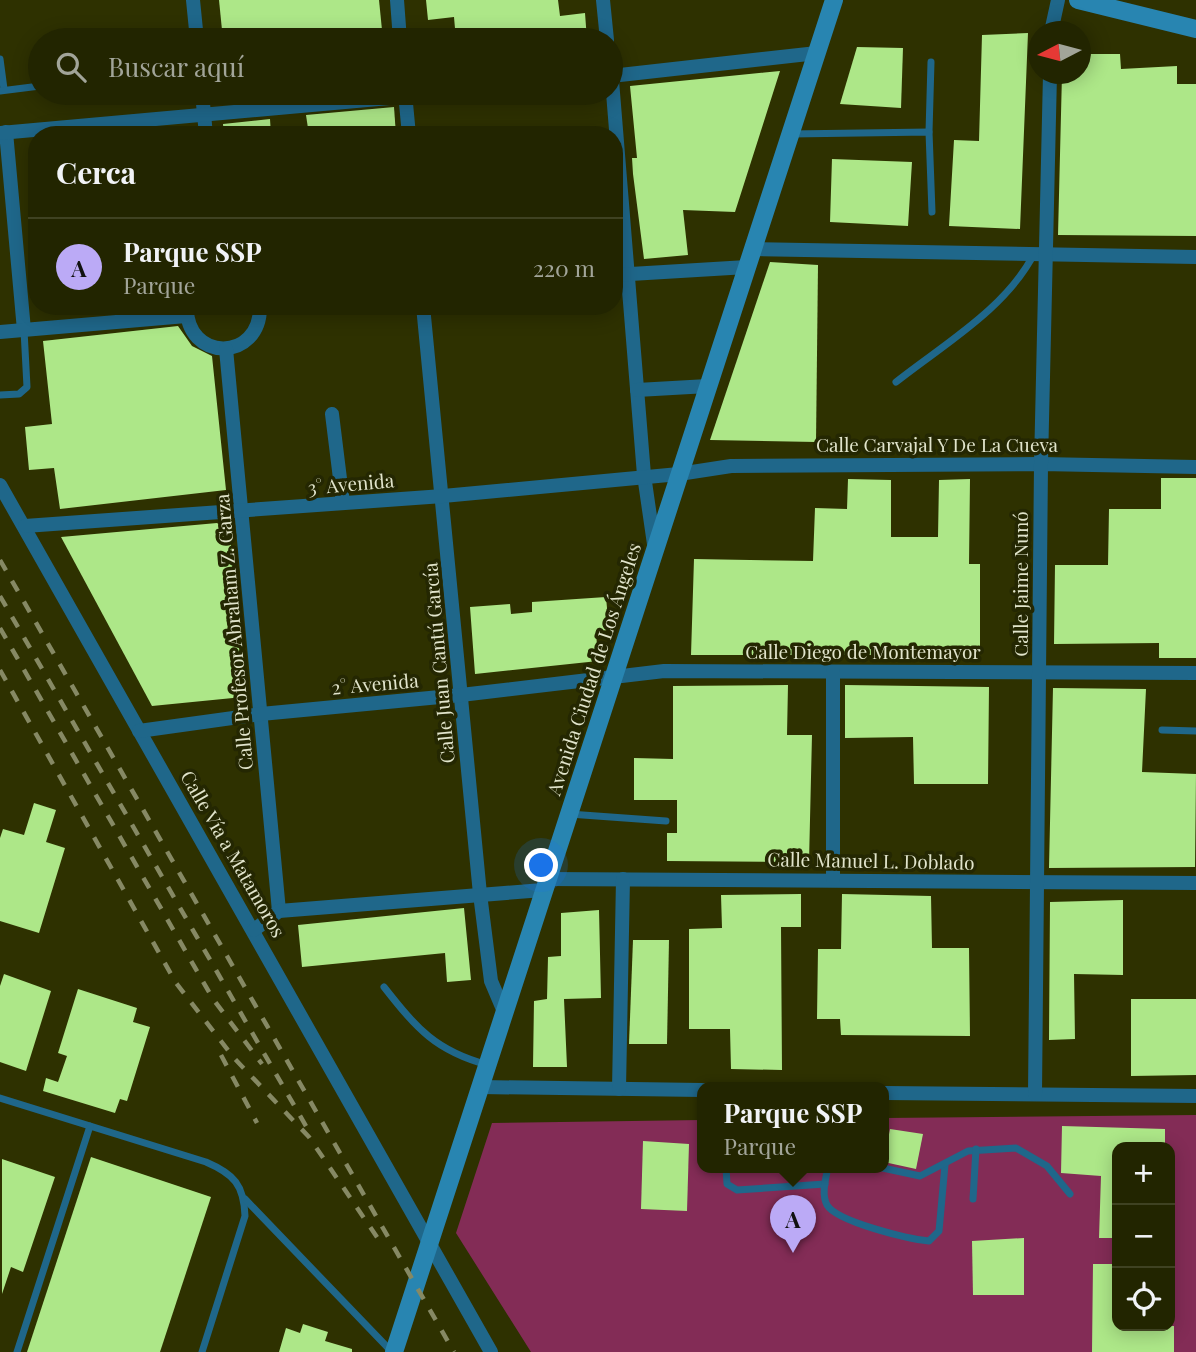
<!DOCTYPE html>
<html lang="es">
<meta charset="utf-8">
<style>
:root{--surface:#222500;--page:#2e310f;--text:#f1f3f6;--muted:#a2a599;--line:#3f4222;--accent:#bbaaf6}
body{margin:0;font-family:"Playfair Display",serif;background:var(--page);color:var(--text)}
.controls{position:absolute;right:21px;bottom:21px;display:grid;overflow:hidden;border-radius:14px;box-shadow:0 4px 18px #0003}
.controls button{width:63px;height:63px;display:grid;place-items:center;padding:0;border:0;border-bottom:2px solid var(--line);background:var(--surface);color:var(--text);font:35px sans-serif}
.compass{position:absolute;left:1028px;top:21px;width:63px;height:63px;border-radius:50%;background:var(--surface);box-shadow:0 4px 18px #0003;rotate:264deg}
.you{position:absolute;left:542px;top:866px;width:24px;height:24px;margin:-18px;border:5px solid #fff;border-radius:50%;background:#1a73e8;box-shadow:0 0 0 10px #1a73e833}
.badge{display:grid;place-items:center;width:46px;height:46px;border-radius:50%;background:var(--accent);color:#111;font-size:23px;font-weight:700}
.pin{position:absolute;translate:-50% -58px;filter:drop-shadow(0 2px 4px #0008)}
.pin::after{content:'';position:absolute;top:37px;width:24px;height:21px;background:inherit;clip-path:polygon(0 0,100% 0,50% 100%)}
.popup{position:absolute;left:697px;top:1082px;width:192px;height:91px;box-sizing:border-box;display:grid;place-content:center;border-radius:14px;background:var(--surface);filter:drop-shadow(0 2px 5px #0005);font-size:23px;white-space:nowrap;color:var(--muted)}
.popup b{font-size:26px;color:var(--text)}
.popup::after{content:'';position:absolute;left:50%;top:100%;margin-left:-14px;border:14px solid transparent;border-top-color:var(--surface)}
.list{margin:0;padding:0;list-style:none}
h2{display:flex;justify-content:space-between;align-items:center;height:91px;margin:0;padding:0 28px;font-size:30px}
h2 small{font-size:23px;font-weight:400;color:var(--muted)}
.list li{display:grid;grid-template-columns:46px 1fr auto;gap:21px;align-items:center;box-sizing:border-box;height:98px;padding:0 28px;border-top:2px solid var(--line)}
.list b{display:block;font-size:26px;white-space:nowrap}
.list p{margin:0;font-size:23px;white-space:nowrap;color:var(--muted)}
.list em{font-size:23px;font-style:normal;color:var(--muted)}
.icon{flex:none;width:38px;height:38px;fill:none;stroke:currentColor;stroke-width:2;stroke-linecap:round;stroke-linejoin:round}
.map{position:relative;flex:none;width:1196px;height:1352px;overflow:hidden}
.search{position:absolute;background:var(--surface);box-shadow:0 4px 18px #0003;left:28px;top:28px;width:595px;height:77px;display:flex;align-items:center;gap:18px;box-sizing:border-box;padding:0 24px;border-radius:38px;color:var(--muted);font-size:26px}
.panel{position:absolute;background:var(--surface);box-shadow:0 4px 18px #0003;left:28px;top:126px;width:595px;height:189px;border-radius:28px}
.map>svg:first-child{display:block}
</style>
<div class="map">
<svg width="1196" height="1352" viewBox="0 0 1196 1352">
<rect width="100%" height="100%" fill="#2e3100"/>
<path fill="#832c56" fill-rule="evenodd" d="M1196 1115V1352H531L456 1233 492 1123 702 1120V1167H884V1118ZM1117 1147H1170V1326H1117Z"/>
<g fill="#ade788">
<polygon points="219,0 379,0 383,40 223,40"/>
<polygon points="426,0 558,0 560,16 585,13 587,40 456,40 454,17 428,20"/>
<polygon points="1028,33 1020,229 949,226 954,140 979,141 982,35"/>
<polygon points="857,47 903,48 901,108 840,104"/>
<polygon points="1081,54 1120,54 1121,69 1177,66 1177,84 1196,84 1196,236 1058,235 1062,74 1081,74"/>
<polygon points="780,71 735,212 683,210 688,255 644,259 633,174 632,158 637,158 630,86"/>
<polygon points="394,107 396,135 309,135 306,115"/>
<polygon points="270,119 271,135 224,135 223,124"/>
<polygon points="832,159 912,162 908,226 830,222"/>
<polygon points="770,262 818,265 816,442 710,440"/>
<polygon points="178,326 192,346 212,356 226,490 60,509 54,468 29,470 25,427 52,424 43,341"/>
<polygon points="1161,478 1196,478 1196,658 1159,658 1159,643 1054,644 1055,565 1108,565 1109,509 1161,509"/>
<polygon points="848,479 891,480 891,537 938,537 939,480 970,479 969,564 980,564 980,655 691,655 694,559 813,561 815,508 847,509"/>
<polygon points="217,523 230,532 243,697 152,706 61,537"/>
<polygon points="606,597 609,630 596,631 598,661 475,674 470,607 510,604 511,614 532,612 532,602"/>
<polygon points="788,685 787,735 812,735 809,862 667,861 667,833 677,833 677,800 634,800 634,758 673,759 673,686"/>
<polygon points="845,685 989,687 988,784 914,784 913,737 845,738"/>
<polygon points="1053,688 1146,689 1142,772 1196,774 1195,867 1049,868"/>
<polygon points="34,803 56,810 46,842 65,848 39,933 0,921 0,838 3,829 24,835"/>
<polygon points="801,894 801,927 781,927 782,1070 731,1069 730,1029 689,1029 689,929 722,928 721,895"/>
<polygon points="842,894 931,896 932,948 969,948 970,1036 841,1035 840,1019 817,1019 818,949 841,949"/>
<polygon points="1123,900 1123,975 1074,974 1075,1039 1049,1040 1050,902"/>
<polygon points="464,908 471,980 447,982 445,953 302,967 298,925"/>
<polygon points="599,910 601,998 564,999 567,1067 533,1067 534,1001 547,999 548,957 561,956 561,913"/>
<polygon points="633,940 669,940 667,1044 629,1044"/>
<polygon points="4,974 51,991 26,1071 0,1062 0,986"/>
<polygon points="78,989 137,1008 133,1022 150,1027 127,1101 120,1099 115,1113 43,1091 46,1078 58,1082 67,1056 58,1053"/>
<polygon points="1131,999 1196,999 1196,1075 1131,1076"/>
<polygon points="1062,1126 1165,1129 1165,1147 1117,1147 1117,1238 1099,1238 1101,1176 1061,1173"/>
<polygon points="890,1129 923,1134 916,1169 884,1162"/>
<polygon points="643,1141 689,1144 687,1211 641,1209"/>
<polygon points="91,1157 211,1197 160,1352 27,1352"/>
<polygon points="2,1159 55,1177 23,1272 11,1267 2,1294"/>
<polygon points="1024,1238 1024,1295 973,1295 972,1241"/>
<polygon points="1093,1264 1117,1264 1117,1326 1174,1326 1174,1352 1092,1352"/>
<polygon points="303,1324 328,1332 325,1341 352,1349 352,1352 279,1352 286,1328 300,1333"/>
</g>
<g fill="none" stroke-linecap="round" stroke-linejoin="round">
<g stroke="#1f678a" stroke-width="7">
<polyline points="0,59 4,89"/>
<polyline points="0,91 40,86"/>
<polyline points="929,132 931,62"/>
<polyline points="791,134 929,132 932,212"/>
<path d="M896 382C944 344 1007 308 1035 252"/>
<polyline points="0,395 19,394 27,387 24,330"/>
<polyline points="1162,730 1196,731"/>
<polyline points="569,814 666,821"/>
<path d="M384 987C417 1029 436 1051 488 1065"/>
<path d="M0 1098 206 1162C234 1174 244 1185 245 1216L202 1352"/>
<polyline points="726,1167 727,1184 737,1190 825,1184"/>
<path d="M828 1167C826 1178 821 1194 827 1205 837 1222 909 1239 929 1241L939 1231 945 1165"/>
<polyline points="878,1167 920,1176 968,1151 1016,1148 1047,1166 1070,1194"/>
<polyline points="245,1199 391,1351"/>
<polyline points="973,1199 976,1149"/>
<polyline points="17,1352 90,1126"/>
</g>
<g stroke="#1f678a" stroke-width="14">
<polyline points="193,0 197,40"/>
<polyline points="397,0 400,40"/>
<polyline points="603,0 607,40"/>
<polyline points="1051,32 1058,0"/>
<polyline points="611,68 644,475 655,551"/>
<polyline points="611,76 817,53"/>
<polyline points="202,93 206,135"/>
<polyline points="405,93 409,135"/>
<polyline points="6,132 24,330"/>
<polyline points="0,133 445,93"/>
<polyline points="753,249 1196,257"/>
<polyline points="614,275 747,267"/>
<path d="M187 306C185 362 261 363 260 306"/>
<polyline points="423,306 480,894 491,981 505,1014"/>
<polyline points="0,332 186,316"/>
<polyline points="226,349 279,911"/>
<polyline points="637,390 708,386"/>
<polyline points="332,414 343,503"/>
<polyline points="0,485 491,1352"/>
<polyline points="25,526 443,496 679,474 731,466 1041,464 1196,467"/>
<polyline points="139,731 261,714 461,695 664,671 1196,673"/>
<polyline points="546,879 1196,883"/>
<polyline points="833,879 833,672"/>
<polyline points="254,930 279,911 543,890"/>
<polyline points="481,1087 702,1090"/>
<polyline points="619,1089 623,879"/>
<polyline points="884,1093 1196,1096"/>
<polyline points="1035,1094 1041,464 1050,74"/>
</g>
<g stroke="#2885b1" stroke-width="18">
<polyline points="1078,0 1196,29"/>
<polyline points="394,1352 834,0"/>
</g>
<g stroke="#868964" stroke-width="4.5" stroke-dasharray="12 12" stroke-linecap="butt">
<polyline points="0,560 454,1352"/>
<polyline points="0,596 306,1126"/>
<polyline points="0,628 213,999 262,1064"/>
<polyline points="0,670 176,983 234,1058 309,1137 383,1246"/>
<polyline points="221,1055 257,1123"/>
</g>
</g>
<g text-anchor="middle" stroke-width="7" stroke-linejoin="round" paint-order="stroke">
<g font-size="19" fill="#e1e4cb" stroke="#242702">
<text x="937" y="452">Calle Carvajal Y De La Cueva</text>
<text transform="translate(351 484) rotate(-5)" y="7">3° Avenida</text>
<text transform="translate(1021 584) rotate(-90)" y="7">Calle Jaime Nunó</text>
<text transform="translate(234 632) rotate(-95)" y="7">Calle Profesor Abraham Z. Garza</text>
<text x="863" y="659">Calle Diego de Montemayor</text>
<text transform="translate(439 663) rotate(-95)" y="7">Calle Juan Cantú García</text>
<text transform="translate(594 669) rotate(-72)" y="7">Avenida Ciudad de Los Ángeles</text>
<text transform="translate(375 684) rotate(-5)" y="7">2° Avenida</text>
<text transform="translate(233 854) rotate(60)" y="7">Calle Vía a Matamoros</text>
<text transform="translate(871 861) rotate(1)" y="7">Calle Manuel L. Doblado</text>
</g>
</g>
</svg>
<div class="controls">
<button>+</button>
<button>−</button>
<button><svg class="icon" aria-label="locate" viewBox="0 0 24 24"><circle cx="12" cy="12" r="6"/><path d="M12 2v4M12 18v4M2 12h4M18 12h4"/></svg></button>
</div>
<svg class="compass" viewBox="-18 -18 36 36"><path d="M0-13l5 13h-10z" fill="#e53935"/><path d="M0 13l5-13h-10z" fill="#a2a599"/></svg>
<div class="you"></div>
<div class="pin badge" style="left:793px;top:1253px">A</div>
<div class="popup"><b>Parque SSP</b>Parque</div>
<div class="search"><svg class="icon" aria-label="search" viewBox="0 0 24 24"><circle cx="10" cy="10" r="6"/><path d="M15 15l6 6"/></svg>Buscar aquí</div>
<section class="panel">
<h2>Cerca<small></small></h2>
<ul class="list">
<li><span class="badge">A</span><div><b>Parque SSP</b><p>Parque</p></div><em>220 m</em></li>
</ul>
</section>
</div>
